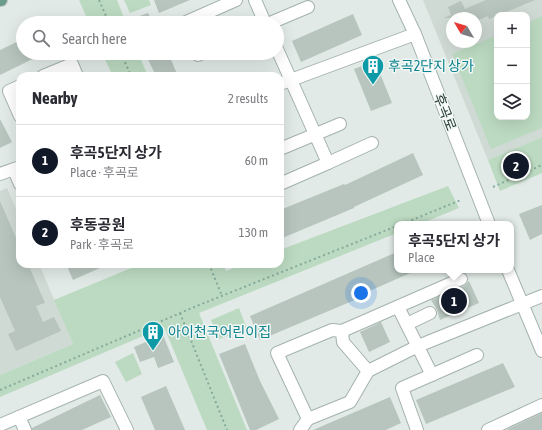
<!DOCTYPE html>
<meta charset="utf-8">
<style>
:root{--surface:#fff;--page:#f2f2f3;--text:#2b2b33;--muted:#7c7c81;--line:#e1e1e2;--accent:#111827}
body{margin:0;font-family:"Asap Condensed","Noto Sans KR",sans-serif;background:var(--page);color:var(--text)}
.controls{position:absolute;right:12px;top:12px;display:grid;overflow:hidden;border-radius:8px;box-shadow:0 4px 16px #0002}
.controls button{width:36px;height:36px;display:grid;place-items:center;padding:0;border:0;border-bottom:1px solid var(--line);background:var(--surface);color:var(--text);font:20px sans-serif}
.compass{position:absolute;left:446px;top:12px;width:36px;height:36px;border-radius:50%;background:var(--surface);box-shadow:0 4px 16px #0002;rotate:308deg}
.you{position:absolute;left:361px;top:293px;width:14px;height:14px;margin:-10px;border:3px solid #fff;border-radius:50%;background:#1a73e8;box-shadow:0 0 0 6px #1a73e833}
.badge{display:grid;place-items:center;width:26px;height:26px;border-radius:50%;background:var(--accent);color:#fff;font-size:13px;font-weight:700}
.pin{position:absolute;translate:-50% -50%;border:2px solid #fff;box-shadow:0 1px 4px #0006}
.popup{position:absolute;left:394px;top:221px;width:120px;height:52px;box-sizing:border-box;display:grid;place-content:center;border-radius:8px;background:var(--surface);filter:drop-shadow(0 1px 3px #0005);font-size:13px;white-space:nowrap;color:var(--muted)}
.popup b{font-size:15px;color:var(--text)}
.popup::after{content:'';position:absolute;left:50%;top:100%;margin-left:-8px;border:8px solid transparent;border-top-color:var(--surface)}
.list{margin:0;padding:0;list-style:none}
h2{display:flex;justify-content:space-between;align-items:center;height:52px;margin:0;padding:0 16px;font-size:17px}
h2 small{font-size:13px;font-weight:400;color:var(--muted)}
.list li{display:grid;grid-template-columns:26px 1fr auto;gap:12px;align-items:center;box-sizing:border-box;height:72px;padding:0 16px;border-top:1px solid var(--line)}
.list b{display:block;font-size:15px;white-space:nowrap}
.list p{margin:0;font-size:13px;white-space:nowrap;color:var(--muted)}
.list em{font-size:13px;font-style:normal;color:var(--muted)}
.icon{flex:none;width:22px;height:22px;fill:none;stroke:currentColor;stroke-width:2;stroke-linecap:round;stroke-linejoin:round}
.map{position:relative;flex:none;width:542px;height:430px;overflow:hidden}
.search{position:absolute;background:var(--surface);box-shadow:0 4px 16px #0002;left:16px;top:16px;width:268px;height:44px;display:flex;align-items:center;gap:10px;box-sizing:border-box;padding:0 14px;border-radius:22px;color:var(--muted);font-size:15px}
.panel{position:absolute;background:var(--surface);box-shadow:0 4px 16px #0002;left:16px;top:72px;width:268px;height:196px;border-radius:12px}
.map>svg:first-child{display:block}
</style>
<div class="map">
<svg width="542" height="430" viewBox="0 0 542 430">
<rect width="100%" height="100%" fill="#e1eae6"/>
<g fill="#d0dad4" fill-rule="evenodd">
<path d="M423 0H542V137L488 160ZM497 15H527V117H497ZM452 18H476V42H452Z"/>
<polygon points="7,188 20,218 20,264 39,264 73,344 0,375 0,191"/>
</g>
<g fill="#bcdac1">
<polygon points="79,0 117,0 126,23 89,23"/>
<polygon points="124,0 149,0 151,5 130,13"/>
<polygon points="542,16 542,128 491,149 452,54 497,35 497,117 527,117 527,23"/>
<polygon points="102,53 138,53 148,76 113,76"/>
<polygon points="542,137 542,173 500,191 488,160"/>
<polygon points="448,186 459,208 420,224 397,224 397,233 199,313 247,430 207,430 164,327 0,397 0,375 73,344 54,300 141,264 223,264 226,271 244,264 280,264 280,250"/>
<polygon points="239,308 247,329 219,339 211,320"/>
<polygon points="133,353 142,374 126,382 115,362"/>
</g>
<g fill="#b7c5be">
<polygon points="154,0 190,0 159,13"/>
<polygon points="486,0 535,0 489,19 488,16 476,21 476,18 444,18 451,15 448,7 461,1 465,9"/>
<polygon points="148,13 153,23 123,23 123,22"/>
<polygon points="353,14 362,35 301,62 292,41"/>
<polygon points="23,39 23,53 45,53 0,75 0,50"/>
<polygon points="145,53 168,53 178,76 156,76"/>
<polygon points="375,61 392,103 371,111 354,69"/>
<polygon points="0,119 12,142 0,148"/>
<polygon points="413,153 423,175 354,207 354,208 280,239 280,210 344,184 345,185"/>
<polygon points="0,201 20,247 20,264 28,264 45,303 36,306 43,322 54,317 61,331 16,351 8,334 15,331 0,297"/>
<polygon points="542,205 542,234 530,240 519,214"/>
<polygon points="397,252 397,270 417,270 356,297 357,299 260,340 250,316"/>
<polygon points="66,264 109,264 73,280"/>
<polygon points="469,281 479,303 440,320 437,310 431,300 464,286"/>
<polygon points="381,322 390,342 369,352 360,332"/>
<polygon points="163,335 174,362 158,368 154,357 140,362 134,347"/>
<polygon points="245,344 260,381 279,419 256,430 250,430 219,354"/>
<polygon points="503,363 515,387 426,424 416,400"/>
<polygon points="166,386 185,430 155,430 141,397"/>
<polygon points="100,395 111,417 82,430 32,430 32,428"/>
<polygon points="390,397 401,423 386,430 313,430"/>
<polygon points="542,413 542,430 506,430"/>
</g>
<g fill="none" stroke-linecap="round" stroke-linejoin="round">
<g stroke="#a4b2ac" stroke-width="14">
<g id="minor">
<polyline points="255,0 265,23"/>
<polyline points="399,0 415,34 489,224"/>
<polyline points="184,23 236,0"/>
<polyline points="270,23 308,7"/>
<polyline points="277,49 328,163 372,143"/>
<polyline points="198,53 198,55 202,53"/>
<polyline points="43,76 72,64 77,76"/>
<polyline points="280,84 415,34"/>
<polyline points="20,86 9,91 20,116"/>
<polyline points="280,149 340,124"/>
<polyline points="14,170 20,184"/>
<polyline points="0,174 20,167"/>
<polyline points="280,184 328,163"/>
<polyline points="508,270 542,351"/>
<polyline points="398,307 432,375"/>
<polyline points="407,324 430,313"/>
<polyline points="342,331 343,342 368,371"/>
<polyline points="19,417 25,430"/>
<polyline points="308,419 277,353 332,330 342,331 461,279"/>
<polyline points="0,425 103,381 127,430"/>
<polyline points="300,430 308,419 350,402 368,371 418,346 542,296"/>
<polyline points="417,430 402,388 477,355"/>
<polyline points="488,430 542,405"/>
</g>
</g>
<g stroke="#bdc4c2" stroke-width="14">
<polyline id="major" points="0,0 1,0"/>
</g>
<g stroke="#84ab9c" stroke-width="2" stroke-dasharray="2 3" stroke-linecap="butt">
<polyline points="99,0 109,23"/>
<polyline points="121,53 131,76"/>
<polyline points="493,187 542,165"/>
<polyline points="402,224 461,200"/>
<polyline points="209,264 222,296"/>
<polyline points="180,313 227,430"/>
<polyline points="0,390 199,305 397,226"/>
</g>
<use href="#minor" stroke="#fff" stroke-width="12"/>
<use href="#major" stroke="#699c8b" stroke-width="12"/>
</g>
<defs>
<g id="building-pin" transform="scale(1.15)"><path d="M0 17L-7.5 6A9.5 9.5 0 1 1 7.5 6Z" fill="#0f9aa8" stroke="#f1f7f4"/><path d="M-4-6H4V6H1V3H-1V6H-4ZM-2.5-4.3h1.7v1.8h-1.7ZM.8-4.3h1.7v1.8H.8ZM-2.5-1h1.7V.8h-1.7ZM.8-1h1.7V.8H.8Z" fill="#fff"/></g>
</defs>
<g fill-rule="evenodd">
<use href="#building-pin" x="373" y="66"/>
<use href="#building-pin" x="153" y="332"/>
</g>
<g text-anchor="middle" stroke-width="3" stroke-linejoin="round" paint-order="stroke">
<g font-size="14" fill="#0d838f" stroke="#f1f7f4" text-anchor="start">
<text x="388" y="71">후곡2단지 상가</text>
<text x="168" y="337">아이천국어린이집</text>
</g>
<g font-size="14" fill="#233a32" stroke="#f1f7f4">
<text transform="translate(445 112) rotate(69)" y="5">후곡로</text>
</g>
</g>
</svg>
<div class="controls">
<button>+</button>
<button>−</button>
<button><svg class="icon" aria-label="layers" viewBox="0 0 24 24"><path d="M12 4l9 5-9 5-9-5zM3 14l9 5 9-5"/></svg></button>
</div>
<svg class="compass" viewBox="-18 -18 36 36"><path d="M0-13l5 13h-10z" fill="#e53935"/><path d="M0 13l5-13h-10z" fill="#7c7c81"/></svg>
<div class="you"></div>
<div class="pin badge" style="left:454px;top:301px">1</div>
<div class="popup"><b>후곡5단지 상가</b>Place</div>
<div class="pin badge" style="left:516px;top:166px">2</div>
<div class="search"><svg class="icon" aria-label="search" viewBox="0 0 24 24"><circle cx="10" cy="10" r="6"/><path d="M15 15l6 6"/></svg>Search here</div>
<section class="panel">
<h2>Nearby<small>2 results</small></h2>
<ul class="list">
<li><span class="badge">1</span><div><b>후곡5단지 상가</b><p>Place · 후곡로</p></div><em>60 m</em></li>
<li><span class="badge">2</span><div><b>후동공원</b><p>Park · 후곡로</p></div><em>130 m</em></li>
</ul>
</section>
</div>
